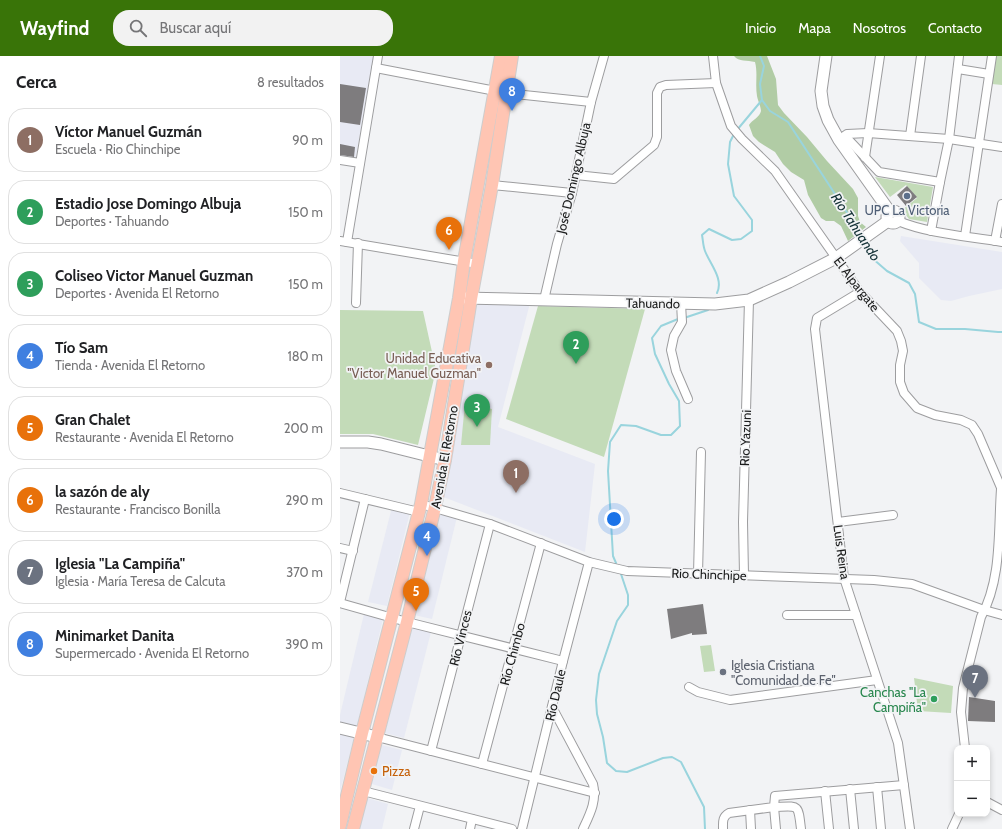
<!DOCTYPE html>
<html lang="es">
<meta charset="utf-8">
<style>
:root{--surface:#fff;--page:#f2f2f2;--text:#202124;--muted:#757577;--line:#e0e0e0;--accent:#397408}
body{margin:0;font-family:Cabin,sans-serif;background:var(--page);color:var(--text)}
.controls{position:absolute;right:12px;bottom:12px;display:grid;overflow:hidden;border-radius:8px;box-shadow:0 2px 6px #0003}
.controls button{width:36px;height:36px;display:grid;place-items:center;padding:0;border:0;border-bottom:1px solid var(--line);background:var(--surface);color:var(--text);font:20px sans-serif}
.you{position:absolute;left:274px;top:463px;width:14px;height:14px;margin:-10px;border:3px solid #fff;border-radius:50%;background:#1a73e8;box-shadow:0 0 0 6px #1a73e833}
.badge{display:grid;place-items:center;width:26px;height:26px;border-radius:50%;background:var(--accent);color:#fff;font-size:13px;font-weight:700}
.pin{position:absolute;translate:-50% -33px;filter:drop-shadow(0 1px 2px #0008)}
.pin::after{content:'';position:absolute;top:21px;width:14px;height:12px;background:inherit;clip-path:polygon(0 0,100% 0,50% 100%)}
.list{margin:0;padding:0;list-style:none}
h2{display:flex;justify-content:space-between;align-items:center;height:52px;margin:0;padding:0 16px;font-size:17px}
h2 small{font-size:13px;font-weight:400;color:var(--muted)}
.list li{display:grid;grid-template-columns:26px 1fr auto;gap:12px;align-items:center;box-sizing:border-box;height:64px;margin:0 8px 8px;padding:0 8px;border:1px solid var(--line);border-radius:16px}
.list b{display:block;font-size:15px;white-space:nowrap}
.list p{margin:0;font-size:13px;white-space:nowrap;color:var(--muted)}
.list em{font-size:13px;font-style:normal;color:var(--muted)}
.icon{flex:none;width:22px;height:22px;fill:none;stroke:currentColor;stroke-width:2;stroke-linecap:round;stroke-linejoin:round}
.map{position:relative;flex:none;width:662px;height:773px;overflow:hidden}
header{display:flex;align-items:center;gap:24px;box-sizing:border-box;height:56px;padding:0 20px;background:var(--accent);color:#fff}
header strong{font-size:19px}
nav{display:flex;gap:22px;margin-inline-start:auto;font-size:14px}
.search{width:280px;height:36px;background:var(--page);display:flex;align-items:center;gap:10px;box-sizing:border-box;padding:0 14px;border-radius:16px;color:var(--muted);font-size:15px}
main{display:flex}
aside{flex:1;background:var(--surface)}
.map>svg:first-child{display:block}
</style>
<header>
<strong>Wayfind</strong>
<div class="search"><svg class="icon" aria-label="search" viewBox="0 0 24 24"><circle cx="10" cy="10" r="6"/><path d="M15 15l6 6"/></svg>Buscar aquí</div>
<nav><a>Inicio</a><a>Mapa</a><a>Nosotros</a><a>Contacto</a></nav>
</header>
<main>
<aside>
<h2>Cerca<small>8 resultados</small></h2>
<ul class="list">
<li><span class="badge" style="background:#8d6e63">1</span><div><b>Víctor Manuel Guzmán</b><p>Escuela · Rio Chinchipe</p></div><em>90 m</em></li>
<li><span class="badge" style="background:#2e9e5b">2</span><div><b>Estadio Jose Domingo Albuja</b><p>Deportes · Tahuando</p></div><em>150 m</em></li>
<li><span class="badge" style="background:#2e9e5b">3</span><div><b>Coliseo Victor Manuel Guzman</b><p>Deportes · Avenida El Retorno</p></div><em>150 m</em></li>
<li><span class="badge" style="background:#3f7fe0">4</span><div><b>Tío Sam</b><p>Tienda · Avenida El Retorno</p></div><em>180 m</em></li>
<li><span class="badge" style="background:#e8710a">5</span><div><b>Gran Chalet</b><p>Restaurante · Avenida El Retorno</p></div><em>200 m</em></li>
<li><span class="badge" style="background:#e8710a">6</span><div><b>la sazón de aly</b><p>Restaurante · Francisco Bonilla</p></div><em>290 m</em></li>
<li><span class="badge" style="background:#6b7280">7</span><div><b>Iglesia &quot;La Campiña&quot;</b><p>Iglesia · María Teresa de Calcuta</p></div><em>370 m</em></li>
<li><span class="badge" style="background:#3f7fe0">8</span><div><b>Minimarket Danita</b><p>Supermercado · Avenida El Retorno</p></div><em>390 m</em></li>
</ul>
</aside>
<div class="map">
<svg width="662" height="773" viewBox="0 0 662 773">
<rect width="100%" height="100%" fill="#f2f3f5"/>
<g fill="#e8eaf4">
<polygon points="0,0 34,0 16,101 0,99"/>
<polygon points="561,180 662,196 662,233 629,240 611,245 601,244 579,222 579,207 560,185"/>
<polygon points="135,244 190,247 158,371 255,408 245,496 101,440"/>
<polygon points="52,451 70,456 47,550 28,546"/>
<polygon points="99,457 117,461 92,563 74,559"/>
<polygon points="24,558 43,563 17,670 0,666 0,659"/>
<polygon points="72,571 91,576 64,682 45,677"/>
<polygon points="0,678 14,681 0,736"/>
<polygon points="42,689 62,694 52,734 32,728"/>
<polygon points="27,742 48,748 42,773 19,773"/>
</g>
<g fill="#c3dbb8">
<polygon points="656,0 662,0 662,29 652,28"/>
<polygon points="535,121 593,131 587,166 569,163 562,154 577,142 566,129 550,141"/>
<polygon points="198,250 305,253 264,401 166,363"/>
<polygon points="0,254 83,255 96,314 78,389 33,378 0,378"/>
<polygon points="125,347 152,353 150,389 121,389"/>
<polygon points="371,589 375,615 364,616 360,590"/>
<polygon points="574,622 613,630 611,657 578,655"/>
</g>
<path fill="#b1cca5" d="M394 0H427L436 23 438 49 444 57 467 81 487 105 513 133 518 142V160L520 166 526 171 508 185 501 170 494 165H486L481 162 468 139 464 124 451 116 443 108 435 96 419 86 413 80 409 69C412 64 420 61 421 55 421 51 418 45 417 40 415 28 418 17 415 6 407 4 399 6 394 0Z"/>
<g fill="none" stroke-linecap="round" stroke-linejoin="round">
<g stroke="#99d4dd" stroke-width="2">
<polyline points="420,0 424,10 420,28 422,44 430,55 448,66 508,158 521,180"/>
<polyline points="397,74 422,44"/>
<polyline points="524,186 532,202 547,215 569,227 575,238 579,266 596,273 625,273 658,276 662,276"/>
<path d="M377 237C384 223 370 208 365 195 363 190 363 184 362 179L369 173 392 184 401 183 412 175V164L394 140 388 108 390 86 394 78"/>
<polyline points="344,262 368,254 369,252"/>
<polyline points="276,507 273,500 268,415 270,386 281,369 296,370 321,379 331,379 340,370 339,345 329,328 315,298 312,282 321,270 338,263"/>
<polyline points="281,518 288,539 288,549 277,565 259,618 256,644 257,658 263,681 267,707 276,715 287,716 323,702 332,701 341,706 364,751 365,773"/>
</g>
</g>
<g fill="#7e7c7e">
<polygon points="0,28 26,32 20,69 0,66"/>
<polygon points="0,88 15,91 14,101 0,99"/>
<polygon points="567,130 577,141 566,150 557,139"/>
<polygon points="363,548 367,578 352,579 352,577 331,583 327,553"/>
<polygon points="629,641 655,645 655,666 628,665"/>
</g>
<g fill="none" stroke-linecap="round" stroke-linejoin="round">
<g stroke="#9d9d9f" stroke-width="10">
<g id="street">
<polyline points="373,0 376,27 391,70 402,83 435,115 520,236 557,275 561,285 563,295 560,309 560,326 564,337 577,352 595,359 621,364 632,369 638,378 662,434"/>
<polyline points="36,12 166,37 251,46"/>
<polyline points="618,13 649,18"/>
<polyline points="505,80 539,116 600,126"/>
<polyline points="570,80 581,0"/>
<polyline points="499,84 507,78 528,77 609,83 662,91"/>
<polyline points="525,101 540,0"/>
<polyline points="0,104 20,107"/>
<polyline points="236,119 274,123 314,89 317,81 317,37 320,31 326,29 376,27"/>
<polyline points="152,129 232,137"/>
<path d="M558 165C590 178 627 180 662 186"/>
<polyline points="591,175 600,126 609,83 619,0"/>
<polyline points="625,180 652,0"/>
<polyline points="0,185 138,208"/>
<polyline points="655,185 662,148"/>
<polyline points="7,186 38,0"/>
<polyline points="520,236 477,262 475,273 504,522 558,687 570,773"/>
<polyline points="204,244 217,188 232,137 251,46 264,0"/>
<polyline points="16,247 18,187"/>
<polyline points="341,247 342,266 334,280 331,294 336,315 348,343"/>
<polyline points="0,437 79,456"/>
<polyline points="81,448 150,468 249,506 287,515 534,524 572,528 644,554 662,559"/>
<polyline points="498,466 553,459"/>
<polyline points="0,492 13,495"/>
<polyline points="358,518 361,396"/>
<polyline points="404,519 403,466 409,244"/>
<polyline points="0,546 25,443"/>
<polyline points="0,547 67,566 223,605"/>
<polyline points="447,559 516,559"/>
<polyline points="349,631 358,636 390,644 537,624"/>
<path d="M212 651 253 728C257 745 250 758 243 773"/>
<polyline points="37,681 255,737"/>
<path d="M625 692 621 656 623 632 641 561C662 523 658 475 661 433"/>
<polyline points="91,695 150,468"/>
<polyline points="142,708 201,487"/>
<polyline points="537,731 541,773"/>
<polyline points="510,733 514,773"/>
<polyline points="23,735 172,773"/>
<polyline points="485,735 489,773"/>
<polyline points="647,746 662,754"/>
<polyline points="410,754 411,773"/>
<polyline points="74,773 80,750"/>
<polyline points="130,773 132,763"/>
<polyline points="182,773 223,605 249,506"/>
<path d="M383 773C383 766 382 761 389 757L434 751 435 740 564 729"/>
<path d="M436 773 434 751C459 750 458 747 461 773"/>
<polyline points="612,773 619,758"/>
</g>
</g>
<g stroke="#9d9d9f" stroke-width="13">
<g id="secondary">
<polyline points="486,0 481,35 483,50 488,64 499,84 550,156"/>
<circle cx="553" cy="161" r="6"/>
<polyline points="123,242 375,248 409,244 449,226 496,202 548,165"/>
<polyline points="0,386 28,386 41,388 105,404"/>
<polyline points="0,672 37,681"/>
</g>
</g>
<g stroke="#cdcdcd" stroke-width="14">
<g id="primary">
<polyline points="0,769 22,677 81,448 119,242 124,205 161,0"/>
<polyline points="13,773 67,566 95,451 105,404 131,243 152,129 172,0"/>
</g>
</g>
<use href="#street" stroke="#fff" stroke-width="8"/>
<use href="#secondary" stroke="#fff" stroke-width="11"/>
<use href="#primary" stroke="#ffc5b3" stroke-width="12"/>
</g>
<circle fill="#5c6f8a" stroke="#f2f3f5" stroke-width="1.5" cx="567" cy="140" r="4"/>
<circle fill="#8d6e63" stroke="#f2f3f5" stroke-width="1.5" cx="149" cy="309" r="4"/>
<circle fill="#6b7280" stroke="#f2f3f5" stroke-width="1.5" cx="383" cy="616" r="4"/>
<circle fill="#2e9e5b" stroke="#f2f3f5" stroke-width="1.5" cx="594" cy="643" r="4"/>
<circle fill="#e8710a" stroke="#f2f3f5" stroke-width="1.5" cx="34" cy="715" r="4"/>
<g text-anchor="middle" stroke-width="3.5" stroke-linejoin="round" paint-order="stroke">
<g font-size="13" fill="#1c1d1d" stroke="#f2f3f5">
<text transform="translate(233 122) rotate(-77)" y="5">José Domingo Albuja</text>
<text transform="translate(517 228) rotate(52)" y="5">El Alpargate</text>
<text transform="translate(313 247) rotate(1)" y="5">Tahuando</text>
<text transform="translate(405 382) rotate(-88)" y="5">Rio Yazuni</text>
<text transform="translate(104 401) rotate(-80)" y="5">Avenida El Retorno</text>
<text transform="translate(502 496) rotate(82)" y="5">Luis Reina</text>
<text transform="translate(369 518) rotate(2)" y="5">Rio Chinchipe</text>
<text transform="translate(120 582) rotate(-76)" y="5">Río Vinces</text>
<text transform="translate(172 598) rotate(-75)" y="5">Río Chimbo</text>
<text transform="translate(215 639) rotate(-77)" y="5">Río Daule</text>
</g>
<g font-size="13" fill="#4e5e75" stroke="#f2f3f5">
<text x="567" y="159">UPC La Victoria</text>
</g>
<g font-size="13" fill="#785e54" stroke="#f2f3f5" text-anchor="end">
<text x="141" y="307">Unidad Educativa<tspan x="141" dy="15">"Victor Manuel Guzman"</tspan></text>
</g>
<g font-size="13" fill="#5b616d" stroke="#f2f3f5" text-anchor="start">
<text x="391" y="614">Iglesia Cristiana<tspan x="391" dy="15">"Comunidad de Fe"</tspan></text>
</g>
<g font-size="13" fill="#27864d" stroke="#f2f3f5" text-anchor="end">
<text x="586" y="641">Canchas "La<tspan x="586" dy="15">Campiña"</tspan></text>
</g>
<g font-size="13" fill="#c56008" stroke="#f2f3f5" text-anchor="start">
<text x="42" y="720">Pizza</text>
</g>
<g font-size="14" font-style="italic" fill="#133136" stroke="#f2f3f5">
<text transform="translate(516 171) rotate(57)" y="5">Río Tahuando</text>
</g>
</g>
</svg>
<div class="controls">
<button>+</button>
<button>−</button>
</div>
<div class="you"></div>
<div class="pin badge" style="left:176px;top:437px;background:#8d6e63">1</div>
<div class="pin badge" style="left:236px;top:308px;background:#2e9e5b">2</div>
<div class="pin badge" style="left:137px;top:371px;background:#2e9e5b">3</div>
<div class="pin badge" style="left:87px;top:500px;background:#3f7fe0">4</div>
<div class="pin badge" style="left:76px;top:555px;background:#e8710a">5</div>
<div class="pin badge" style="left:109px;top:194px;background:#e8710a">6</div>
<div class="pin badge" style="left:635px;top:642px;background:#6b7280">7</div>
<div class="pin badge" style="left:172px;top:55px;background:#3f7fe0">8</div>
</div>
</main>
